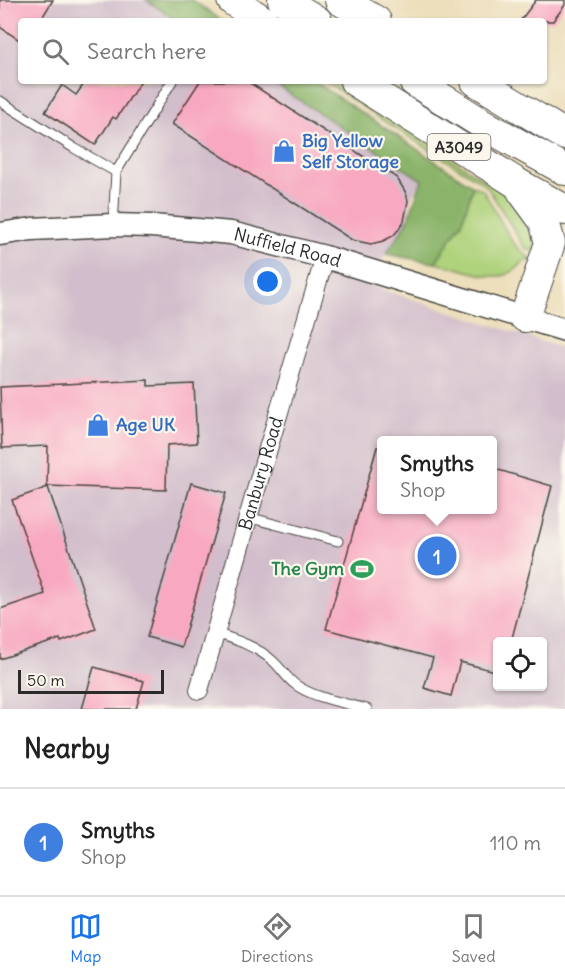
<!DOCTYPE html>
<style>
:root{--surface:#fff;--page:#f6f6f6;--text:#222;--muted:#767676;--line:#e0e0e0;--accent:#1a73e8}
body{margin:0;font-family:Delius,sans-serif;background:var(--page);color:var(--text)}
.controls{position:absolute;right:18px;bottom:18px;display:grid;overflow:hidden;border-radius:6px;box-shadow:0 2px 4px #0004}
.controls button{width:54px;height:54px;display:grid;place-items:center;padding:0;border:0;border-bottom:2px solid var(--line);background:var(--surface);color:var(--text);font:30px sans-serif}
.scale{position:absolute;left:18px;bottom:15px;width:146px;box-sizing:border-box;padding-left:6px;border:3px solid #2b2b2b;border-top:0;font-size:16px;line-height:21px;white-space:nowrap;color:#2b2b2b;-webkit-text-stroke:4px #fbf7ec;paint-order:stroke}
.you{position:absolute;left:268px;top:282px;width:21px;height:21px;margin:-15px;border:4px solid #fff;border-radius:50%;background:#1a73e8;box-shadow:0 0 0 9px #1a73e833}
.badge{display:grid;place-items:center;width:39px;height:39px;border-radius:50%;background:var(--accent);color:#fff;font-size:20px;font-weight:700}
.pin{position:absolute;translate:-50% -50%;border:3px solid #fff;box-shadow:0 2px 6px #0006}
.popup{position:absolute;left:377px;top:436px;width:120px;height:78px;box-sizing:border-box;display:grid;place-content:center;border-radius:6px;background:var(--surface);filter:drop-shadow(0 2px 4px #0005);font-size:20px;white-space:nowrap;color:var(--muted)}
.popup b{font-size:22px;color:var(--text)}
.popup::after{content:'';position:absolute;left:50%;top:100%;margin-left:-12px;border:12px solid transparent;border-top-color:var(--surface)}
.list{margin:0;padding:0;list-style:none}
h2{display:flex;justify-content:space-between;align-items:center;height:78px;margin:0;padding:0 24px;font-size:26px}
h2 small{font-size:20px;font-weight:400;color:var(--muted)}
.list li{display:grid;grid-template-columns:39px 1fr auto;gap:18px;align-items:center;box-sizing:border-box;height:108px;padding:0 24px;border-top:2px solid var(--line)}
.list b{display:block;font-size:22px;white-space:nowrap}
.list p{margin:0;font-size:20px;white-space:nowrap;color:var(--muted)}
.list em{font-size:20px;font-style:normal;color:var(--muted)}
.icon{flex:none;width:33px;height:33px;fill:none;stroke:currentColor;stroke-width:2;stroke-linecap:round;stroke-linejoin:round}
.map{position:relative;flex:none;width:565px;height:709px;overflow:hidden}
.search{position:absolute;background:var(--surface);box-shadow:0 2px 4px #0004;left:18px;right:18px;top:18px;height:66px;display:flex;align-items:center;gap:15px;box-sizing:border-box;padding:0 21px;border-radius:6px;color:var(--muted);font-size:22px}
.sheet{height:186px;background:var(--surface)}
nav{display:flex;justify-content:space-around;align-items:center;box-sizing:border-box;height:84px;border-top:2px solid var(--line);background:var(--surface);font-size:16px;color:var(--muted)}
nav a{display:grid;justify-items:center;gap:3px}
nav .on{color:var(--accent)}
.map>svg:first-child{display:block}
</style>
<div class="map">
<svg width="565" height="709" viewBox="0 0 565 709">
<rect width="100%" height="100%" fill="#fbf7ec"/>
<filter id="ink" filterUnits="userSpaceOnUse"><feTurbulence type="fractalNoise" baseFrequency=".0167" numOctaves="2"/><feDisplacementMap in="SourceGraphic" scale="12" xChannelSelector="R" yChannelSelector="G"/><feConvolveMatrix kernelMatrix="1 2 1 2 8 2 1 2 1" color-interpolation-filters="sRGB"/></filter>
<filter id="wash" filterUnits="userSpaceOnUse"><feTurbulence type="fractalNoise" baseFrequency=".008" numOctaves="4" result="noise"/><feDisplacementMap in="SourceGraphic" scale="24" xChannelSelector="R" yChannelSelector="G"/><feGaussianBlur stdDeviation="1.35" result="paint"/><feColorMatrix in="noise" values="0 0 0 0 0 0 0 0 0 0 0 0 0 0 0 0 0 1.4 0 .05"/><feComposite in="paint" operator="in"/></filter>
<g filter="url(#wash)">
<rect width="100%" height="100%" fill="#eddfbc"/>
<path fill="#d1bdcb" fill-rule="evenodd" d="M0 0H146L178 21H21V81H270L422 181 411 197 407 223 366 284 565 349V709H0ZM382 440H492V510H382ZM498 642H542V686H498Z"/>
<g fill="#afd27b" stroke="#6d7e53" stroke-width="1.5">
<polygon points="324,81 334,81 513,199 531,217 536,252 525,248 488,188 480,181 381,119"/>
<path d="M473 186 483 190 512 241 521 251 533 261H524C506 284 487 276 463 270 454 267 445 265 435 263L462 222Z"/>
</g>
<g fill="#8bb46b" stroke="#5b704b" stroke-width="1.5">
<polygon points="146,0 192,0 223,21 178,21"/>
<polygon points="270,81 314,81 473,186 462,222 435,263 386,254 407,223 422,180"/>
</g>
<g id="blocks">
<g fill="#f8a9c1">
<polygon points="0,0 53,0 40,21 21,21 21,41 0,27"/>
<polygon points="536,0 565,0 565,5 553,21 520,21"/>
<polygon points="86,81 141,81 116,119 113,117 95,145 45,112 62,85 76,95"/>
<polygon points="200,81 247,81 397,178 406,193 408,201 404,221 399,229 393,236 383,241 371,244 352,240 172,124"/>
<polygon points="148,380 148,386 194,384 197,443 167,445 166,490 47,486 48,446 2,448 0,387"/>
<polygon points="377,447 381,448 381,510 492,510 492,468 552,486 511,642 498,642 498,672 460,662 451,696 424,688 433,658 326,629"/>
<polygon points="191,483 226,493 181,647 147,637"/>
<polygon points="48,487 96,629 61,642 60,639 0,659 0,609 45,594 12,500"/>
<polygon points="94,667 144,681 136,709 82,709"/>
</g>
</g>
</g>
<g filter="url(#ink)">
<use href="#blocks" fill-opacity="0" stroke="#484641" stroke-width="1.5"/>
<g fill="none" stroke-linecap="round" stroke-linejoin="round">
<g stroke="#484641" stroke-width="11">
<g id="service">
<polyline points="0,101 74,148 116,172"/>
<polyline points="113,225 116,172 172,81"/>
<polyline points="248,517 338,541"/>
<path d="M215 633C236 640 256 646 273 661 281 668 287 679 296 685 314 698 345 703 367 709"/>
</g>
</g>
<g stroke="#484641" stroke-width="20">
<g id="minor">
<path id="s1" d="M199 690 262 469 325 257"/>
</g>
</g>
<g stroke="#484641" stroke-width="25">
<g id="tertiary">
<path id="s2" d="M0 234 32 229 113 225 152 226 231 233 325 257 565 330"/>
</g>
</g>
<g stroke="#484641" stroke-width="32">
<g id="trunk">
<polyline points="232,0 263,21"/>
<polyline points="283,0 317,21"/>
<polyline points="340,0 376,21"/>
<polyline points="355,81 515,182 565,210"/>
<polyline points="414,81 486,126 565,170"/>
<polyline points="476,81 565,135"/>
<polyline points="522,191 544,221 550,243 525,317"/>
</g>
</g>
<use href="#service" stroke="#fff" stroke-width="9"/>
<use href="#minor" stroke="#fff" stroke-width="18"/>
<use href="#tertiary" stroke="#fff" stroke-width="22"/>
<use href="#trunk" stroke="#fff" stroke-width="30"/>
</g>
</g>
<defs>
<g id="shop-bare" transform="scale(1.8)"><path d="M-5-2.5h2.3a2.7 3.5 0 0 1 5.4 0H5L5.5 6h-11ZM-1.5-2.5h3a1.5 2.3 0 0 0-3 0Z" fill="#3f7fe0" stroke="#fbf7ec" stroke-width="2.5" paint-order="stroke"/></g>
<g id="stadium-bare" transform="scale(1.8)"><path d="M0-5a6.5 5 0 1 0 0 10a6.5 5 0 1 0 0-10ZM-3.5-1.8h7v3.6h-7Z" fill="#2e9e5b" stroke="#fbf7ec" stroke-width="2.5" paint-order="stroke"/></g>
</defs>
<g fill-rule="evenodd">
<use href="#shop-bare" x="284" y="151"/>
<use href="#shop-bare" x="98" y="425"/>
<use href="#stadium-bare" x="362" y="569"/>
</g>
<g text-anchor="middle" stroke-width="4.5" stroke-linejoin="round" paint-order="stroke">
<rect fill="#fbf7ec" stroke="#696865" stroke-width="1.5" x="427.5" y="134" width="63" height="26" rx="4.5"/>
<g font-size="16" font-weight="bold" fill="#2b2b2b">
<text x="459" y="153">A3049</text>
</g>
<g font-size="18" font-weight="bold" fill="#366cbe" stroke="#fbf7ec" text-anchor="start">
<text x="302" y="147">Big Yellow<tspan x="302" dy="21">Self Storage</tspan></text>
<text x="116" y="431">Age UK</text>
</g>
<g font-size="18" fill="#2b2b2b" stroke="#fbf7ec">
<text dy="6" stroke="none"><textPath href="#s2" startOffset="290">Nuffield Road</textPath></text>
<text dy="6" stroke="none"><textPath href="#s1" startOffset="225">Banbury Road</textPath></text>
</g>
<g font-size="18" font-weight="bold" fill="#27864d" stroke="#fbf7ec" text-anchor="end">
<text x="344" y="575">The Gym</text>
</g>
</g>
</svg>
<div class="controls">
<button><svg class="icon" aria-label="locate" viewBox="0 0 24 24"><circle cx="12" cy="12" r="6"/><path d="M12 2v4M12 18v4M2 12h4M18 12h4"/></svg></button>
</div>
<div class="scale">50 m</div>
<div class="you"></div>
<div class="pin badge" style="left:437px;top:556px;background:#3f7fe0">1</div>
<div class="popup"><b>Smyths</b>Shop</div>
<div class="search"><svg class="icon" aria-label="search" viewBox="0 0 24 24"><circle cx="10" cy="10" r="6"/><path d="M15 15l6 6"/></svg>Search here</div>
</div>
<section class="sheet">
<h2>Nearby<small></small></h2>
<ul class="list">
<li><span class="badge" style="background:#3f7fe0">1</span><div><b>Smyths</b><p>Shop</p></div><em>110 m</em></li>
</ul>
</section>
<nav>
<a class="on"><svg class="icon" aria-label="map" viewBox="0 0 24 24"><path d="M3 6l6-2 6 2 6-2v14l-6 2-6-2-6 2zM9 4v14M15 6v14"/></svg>Map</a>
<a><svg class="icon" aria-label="directions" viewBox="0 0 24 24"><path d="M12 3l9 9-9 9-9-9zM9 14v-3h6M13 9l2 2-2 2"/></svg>Directions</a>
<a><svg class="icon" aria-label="saved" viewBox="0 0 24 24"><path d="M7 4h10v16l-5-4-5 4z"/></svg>Saved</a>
</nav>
